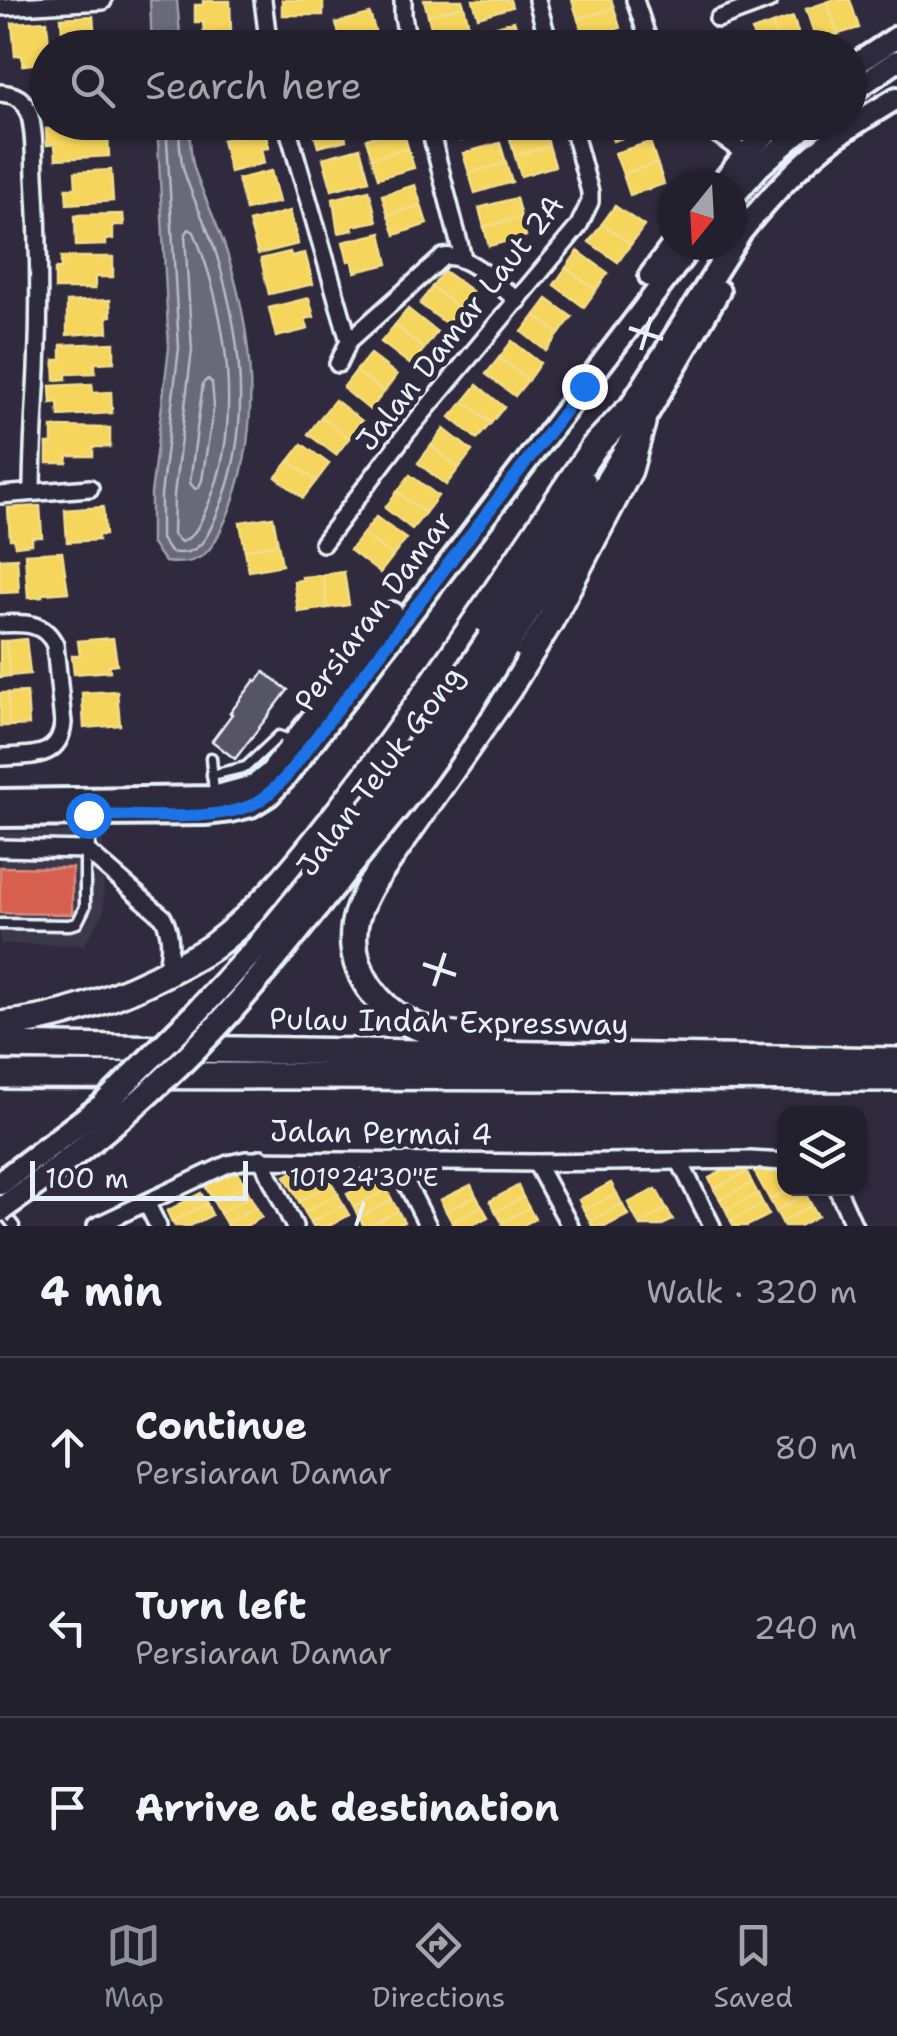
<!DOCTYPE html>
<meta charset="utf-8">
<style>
:root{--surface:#23202e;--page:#2b2836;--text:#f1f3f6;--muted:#a3a3aa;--line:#403e4a;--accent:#8c9099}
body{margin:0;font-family:"Shantell Sans",sans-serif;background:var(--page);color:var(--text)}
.controls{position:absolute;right:30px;bottom:30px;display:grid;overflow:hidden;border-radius:20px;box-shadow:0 2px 8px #0004}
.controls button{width:90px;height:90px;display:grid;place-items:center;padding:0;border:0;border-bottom:2px solid var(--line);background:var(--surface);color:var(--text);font:50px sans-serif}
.compass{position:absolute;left:657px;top:170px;width:90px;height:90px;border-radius:50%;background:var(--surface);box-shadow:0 2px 8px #0004;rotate:198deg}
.scale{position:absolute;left:30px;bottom:25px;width:218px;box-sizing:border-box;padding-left:10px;border:5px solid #e8f1f8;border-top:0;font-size:28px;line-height:35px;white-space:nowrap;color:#e8f1f8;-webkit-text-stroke:8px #2f2a3d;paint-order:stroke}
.stop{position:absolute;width:30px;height:30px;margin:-22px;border:8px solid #1a73e8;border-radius:50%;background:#fff}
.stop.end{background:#1a73e8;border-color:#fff;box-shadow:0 2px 10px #0008}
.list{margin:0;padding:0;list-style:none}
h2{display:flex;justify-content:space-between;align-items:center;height:130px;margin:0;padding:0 40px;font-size:42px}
h2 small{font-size:32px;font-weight:400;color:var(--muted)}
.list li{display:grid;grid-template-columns:65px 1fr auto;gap:30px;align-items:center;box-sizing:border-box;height:180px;padding:0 40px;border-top:2px solid var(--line)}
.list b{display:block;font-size:38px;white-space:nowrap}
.list p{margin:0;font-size:32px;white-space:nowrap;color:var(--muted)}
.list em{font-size:32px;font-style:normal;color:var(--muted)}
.icon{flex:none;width:55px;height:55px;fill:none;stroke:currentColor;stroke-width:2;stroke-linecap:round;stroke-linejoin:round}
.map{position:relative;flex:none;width:897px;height:1226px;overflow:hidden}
.search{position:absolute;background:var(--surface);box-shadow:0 2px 8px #0004;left:30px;right:30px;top:30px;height:110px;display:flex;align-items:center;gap:25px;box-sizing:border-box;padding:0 35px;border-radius:55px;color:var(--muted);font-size:38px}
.sheet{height:670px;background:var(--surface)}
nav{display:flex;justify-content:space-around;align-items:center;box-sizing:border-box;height:140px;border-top:2px solid var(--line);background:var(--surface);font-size:28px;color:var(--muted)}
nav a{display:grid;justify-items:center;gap:5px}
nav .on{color:var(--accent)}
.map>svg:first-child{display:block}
</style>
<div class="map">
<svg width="897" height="1226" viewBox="0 0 897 1226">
<rect width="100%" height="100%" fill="#2f2a3d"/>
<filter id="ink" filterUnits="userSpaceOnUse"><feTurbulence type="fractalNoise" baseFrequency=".01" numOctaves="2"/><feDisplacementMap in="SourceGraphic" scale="20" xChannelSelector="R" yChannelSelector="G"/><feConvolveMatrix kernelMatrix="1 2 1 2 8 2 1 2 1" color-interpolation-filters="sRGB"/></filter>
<g filter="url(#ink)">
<polygon fill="#3b3749" points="0,832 103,832 104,913 84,945 0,944"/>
<g fill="#696978" stroke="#9c9fab" stroke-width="2.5">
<polygon points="150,0 177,0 181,47 152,47"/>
<path d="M157 123H189C190 137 190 154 194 168 203 195 216 221 225 247 254 334 263 434 226 519 212 551 202 567 165 562L151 543V494L169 348Z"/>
</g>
<g fill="#f6d55c" stroke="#f2dd8b" stroke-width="2.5">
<rect x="282" y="0" width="41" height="15"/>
<polygon points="424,0 462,0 464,6 428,15"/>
<polygon points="473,0 510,0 512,7 478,17"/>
<polygon points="572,0 611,0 614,8 578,19"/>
<polygon points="832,0 850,0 859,28 838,34 827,2"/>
<polygon points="203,1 230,1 231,32 204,33 203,22 195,22 195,5 203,5"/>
<polygon points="827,2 838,34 817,42 806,9"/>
<polygon points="464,6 469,26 433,36 428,15"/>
<polygon points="614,8 620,28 585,39 578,19"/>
<polygon points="370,14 376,34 342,44 336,23"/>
<polygon points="93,16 95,39 115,37 116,48 63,48 61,18"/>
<polygon points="793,17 803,48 780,48 772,24"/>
<polygon points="47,21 49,48 48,54 40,54 41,63 23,65 22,55 15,56 12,23"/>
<polygon points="514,21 521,40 497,48 485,48 480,31"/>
<polygon points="772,24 780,48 757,48 752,31"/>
<polygon points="376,34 380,48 343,48 342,44"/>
<polygon points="472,36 476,48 436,48 436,45"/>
<polygon points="311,122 348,122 351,134 345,136 346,140 318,147"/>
<polygon points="456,122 496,122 498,130 461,141"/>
<polygon points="607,122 646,122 648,130 613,141"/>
<polygon points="543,125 549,146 515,156 509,135"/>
<polygon points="94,127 94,137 108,136 109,156 56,159 55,144 47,145 46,129"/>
<polygon points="402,128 408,148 372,158 366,139"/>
<polygon points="264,129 269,148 261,149 264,163 230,172 222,140"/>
<polygon points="650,142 657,163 623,174 615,153"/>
<polygon points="500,143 506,163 469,173 463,153"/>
<polygon points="549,146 555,166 521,176 515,156"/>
<polygon points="360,148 369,180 332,190 323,158"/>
<polygon points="408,148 414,168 378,178 372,158"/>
<polygon points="506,163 512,182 475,193 469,173"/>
<polygon points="657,163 664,184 630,195 623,174"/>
<polygon points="111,170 113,201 67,204 66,188 76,188 75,172"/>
<polygon points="271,171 279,202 246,210 238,179"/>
<polygon points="415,185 421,205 388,215 382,195"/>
<polygon points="369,190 377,221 352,226 353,230 338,233 333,199"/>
<polygon points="516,198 521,217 484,227 479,208"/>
<polygon points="421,205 427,224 395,235 388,215"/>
<polygon points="615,206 644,226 631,244 602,224"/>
<polygon points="290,211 298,244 258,254 249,222"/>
<polygon points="123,214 124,225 113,225 113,239 106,240 106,245 76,246 75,215"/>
<polygon points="521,217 526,236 489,246 484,227"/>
<polygon points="602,224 631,244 618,262 589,242"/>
<polygon points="381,233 388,264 355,272 352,260 348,261 343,242"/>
<polygon points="578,251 608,273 596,290 566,268"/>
<polygon points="290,252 291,256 305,253 313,284 269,294 261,259"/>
<polygon points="61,257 113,257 113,277 95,277 95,289 55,289 55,269 61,269"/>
<polygon points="566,268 596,290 584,307 554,285"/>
<polygon points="444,271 472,291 459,308 432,287"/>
<polygon points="432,287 459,308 447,324 420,304"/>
<polygon points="309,298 314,317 305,319 308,329 276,337 269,308"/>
<polygon points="547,299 572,317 559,334 535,315"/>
<polygon points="110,300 111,316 107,316 108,332 67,335 67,302"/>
<polygon points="408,309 437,332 424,349 395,325"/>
<polygon points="535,315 559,334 546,351 522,332"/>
<polygon points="395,325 424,349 411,365 381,342"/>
<polygon points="512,341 540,363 528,380 499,358"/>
<polygon points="114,343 114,362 95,363 95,373 66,374 66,379 55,380 54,360 61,360 61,345"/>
<polygon points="370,354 397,375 384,392 356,371"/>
<polygon points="499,358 528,380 515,396 486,374"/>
<polygon points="356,371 384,392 370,410 343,388"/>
<polygon points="92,384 93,393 111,392 112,413 59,416 58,402 51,403 50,386"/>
<polygon points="477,385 504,407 491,423 464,401"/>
<polygon points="335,400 362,421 349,438 321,417"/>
<polygon points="464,401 491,423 477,439 450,417"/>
<polygon points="321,417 349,438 336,455 308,434"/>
<polygon points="52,427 110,428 110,447 93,447 93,456 68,456 67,463 47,463 47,444 52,444"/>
<polygon points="444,429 472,451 459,468 431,446"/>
<polygon points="302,444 329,464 316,481 289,461"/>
<polygon points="431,446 459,468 446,485 418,463"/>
<polygon points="289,461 316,481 303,498 276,477"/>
<polygon points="410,475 438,496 425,513 397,492"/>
<polygon points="397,492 425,513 412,529 385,508"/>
<polygon points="40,506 42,537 32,537 32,544 15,546 14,539 10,539 8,508"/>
<polygon points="103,507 105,535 98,535 98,540 67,542 65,510"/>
<polygon points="273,517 278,544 245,550 240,522"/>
<polygon points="376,517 406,539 393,556 363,534"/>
<polygon points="363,534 393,556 380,573 350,550"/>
<polygon points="278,544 282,565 249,571 245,550"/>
<polygon points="62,552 68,592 42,594 42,597 28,598 25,554"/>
<polygon points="17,558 19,592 0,593 0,559"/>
<polygon points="344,572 349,605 327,608 323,575"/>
<polygon points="323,575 327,608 298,612 294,581 303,580 302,577"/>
<polygon points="113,638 117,664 109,665 110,671 74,674 72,656 80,656 78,641"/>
<polygon points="26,639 30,674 10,676 6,641"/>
<polygon points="0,641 6,641 10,676 0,677"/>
<polygon points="117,691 120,725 84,728 82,693"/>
<polygon points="27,692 29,725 9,726 8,693"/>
<polygon points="0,693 8,693 9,726 0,726"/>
<polygon points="741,1161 747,1172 714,1189 709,1178"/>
<polygon points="772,1162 777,1172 784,1168 784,1188 792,1188 770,1200 754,1171"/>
<polygon points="234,1165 245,1185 214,1202 203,1182"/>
<polygon points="305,1166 313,1181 326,1173 332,1184 299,1201 285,1176"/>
<polygon points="747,1172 752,1183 720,1199 714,1189"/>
<polygon points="380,1177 387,1190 354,1207 347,1194"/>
<polygon points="611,1183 617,1194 584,1210 579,1200"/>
<polygon points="752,1183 758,1194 726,1210 720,1199"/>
<polygon points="332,1184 338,1194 305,1212 299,1201"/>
<polygon points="245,1185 250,1196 220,1213 214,1202"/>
<polygon points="471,1185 476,1196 446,1211 440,1200"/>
<polygon points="518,1186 523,1197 496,1212 490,1201"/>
<polygon points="792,1188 803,1188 806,1195 776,1211 770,1200"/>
<polygon points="656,1189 667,1209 639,1224 628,1203"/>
<polygon points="387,1190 392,1200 359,1218 354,1207"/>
<polygon points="201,1193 207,1204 172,1222 167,1211"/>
<polygon points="338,1194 343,1205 311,1222 305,1212"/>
<polygon points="617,1194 622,1204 590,1221 584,1210"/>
<polygon points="758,1194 763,1204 731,1221 726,1210"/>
<polygon points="806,1195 812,1206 782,1222 776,1211"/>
<polygon points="250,1196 256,1207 226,1223 220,1213"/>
<polygon points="476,1196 482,1206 452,1222 446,1211"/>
<polygon points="523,1197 529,1208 502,1222 496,1212"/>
<polygon points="392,1200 398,1211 369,1226 364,1226 359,1218"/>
<polygon points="207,1204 212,1215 190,1226 175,1226 172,1222"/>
<polygon points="622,1204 628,1215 606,1226 592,1226 590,1221"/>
<polygon points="763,1204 769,1215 747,1226 734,1226 731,1221"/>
<polygon points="343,1205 349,1215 329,1226 313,1226 311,1222"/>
<polygon points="482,1206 488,1217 470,1226 454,1226 452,1222"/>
<polygon points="812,1206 818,1216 799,1226 784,1226 782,1222"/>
<polygon points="256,1207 262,1217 246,1226 227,1226 226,1223"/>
<polygon points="529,1208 535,1219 521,1226 503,1226 502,1222"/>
<polygon points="667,1209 673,1220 660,1226 640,1226 639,1224"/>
<polygon points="398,1211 404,1222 395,1226 369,1226"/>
</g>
<polygon fill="#d6604d" stroke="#db8c80" stroke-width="2.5" points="0,867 72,868 72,914 0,913"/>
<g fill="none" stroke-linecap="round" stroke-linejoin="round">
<g stroke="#b5bbc5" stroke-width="2.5">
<path d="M166 122 179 348 161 495V539L170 552C199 558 208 537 217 514 253 432 242 337 216 253 207 224 191 197 183 168 180 154 179 137 179 122"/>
<path d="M189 229 194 232C227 313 244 423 208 505 201 520 197 536 181 542L173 535 174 495 192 350 185 235Z"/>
<polygon points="208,379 212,383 214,405 202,480 199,487 195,489 190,483 203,383"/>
</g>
</g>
<polygon fill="#575565" stroke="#e8f1f8" stroke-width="2.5" points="264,672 288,690 235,759 212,741 232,714 230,713 255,680 257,682"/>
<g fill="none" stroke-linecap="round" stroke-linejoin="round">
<g stroke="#e8f1f8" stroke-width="15">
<g id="service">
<polyline points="211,758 214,793"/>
<polyline points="212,775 246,767 279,736 293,741"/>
<polyline points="0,924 69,925 77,923 85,907 85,852"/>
<polyline points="3,1212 14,1226"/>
</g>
</g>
<g stroke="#e8f1f8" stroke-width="22">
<g id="minor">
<polyline points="263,0 269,48"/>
<polyline points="403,0 403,16 409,48"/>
<polyline points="537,0 550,48"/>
<polyline points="635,0 651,48"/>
<polyline points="0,7 103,1"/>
<polyline points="718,19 769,0"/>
<path d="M0 93C11 94 20 96 26 106 35 121 34 157 35 175 39 239 40 305 37 369 35 410 32 451 32 492"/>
<polyline points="286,122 349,341"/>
<polyline points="428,122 463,258"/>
<polyline points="700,122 750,157"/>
<path d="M338 364 349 341 443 257C467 252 499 286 518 301"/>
<polyline points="0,495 90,488"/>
<polyline points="323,543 406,433 578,227 590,202 590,192 571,122"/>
<path d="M0 624C23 623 44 621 55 645L63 723C60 760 29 755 0 757"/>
<path d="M0 848 86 850 163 917C173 936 170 952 166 973"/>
<polyline points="86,850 88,815"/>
<polyline points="261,1158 294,1226"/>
<polyline points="395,1161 428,1226"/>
<polyline points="680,1162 712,1226"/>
<polyline points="536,1163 570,1226"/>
<polyline points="837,1188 854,1226"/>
<polyline points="147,1204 158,1226"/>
<polyline points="96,1226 228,1164 246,1160 536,1163 750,1160 784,1162"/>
</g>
</g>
<g stroke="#e8f1f8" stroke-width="28">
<g id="tertiary">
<polyline points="850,68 897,37"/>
<polyline points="850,93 897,61"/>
<polyline points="720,185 746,153 778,122"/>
<polyline points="732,198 759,167 810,122"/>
<polyline points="650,276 673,245"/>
<path d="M626 413 741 232C766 201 793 171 824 146 847 128 872 113 897 98"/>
<polyline points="642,423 719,291"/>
<polyline points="0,800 214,797 254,786 270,773 294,742 392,613"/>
<polyline points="0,816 205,814 231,811 251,806 269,795 285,778 692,245"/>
</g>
</g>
<g stroke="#e8f1f8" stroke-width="30">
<g id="secondary">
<polyline points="490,637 584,482"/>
<polyline points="506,648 635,435"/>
</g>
</g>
<g stroke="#e8f1f8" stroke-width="32">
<g id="primary">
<path d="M0 1025C64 1019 123 996 179 966 190 960 202 954 212 947 270 904 316 841 360 784 442 675 517 560 594 447L626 413"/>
<path d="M490 1040C464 1037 437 1036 413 1025 377 1008 350 971 354 930 355 914 363 900 370 886L508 689 550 621 629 470 642 423"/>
<polyline points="0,1046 897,1061"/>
<polyline points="0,1075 897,1078"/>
</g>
</g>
<use href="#service" stroke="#2f2a3d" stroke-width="8"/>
<use href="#minor" stroke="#2f2a3d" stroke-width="15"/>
<use href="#tertiary" stroke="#2f2a3d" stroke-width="20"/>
<use href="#secondary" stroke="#2f2a3d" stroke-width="22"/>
<use href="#primary" stroke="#2f2a3d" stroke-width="25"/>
<g stroke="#e8f1f8" stroke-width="30" stroke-linecap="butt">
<g id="secondary-bridge">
<polyline points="0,1183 102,1106 196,1013 258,946 404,767 490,637"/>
<path d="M0 1210C64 1165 126 1116 183 1061 239 1007 288 943 337 882 365 846 396 812 423 775 453 734 480 691 506 648"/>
</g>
</g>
<use href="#secondary-bridge" stroke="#2f2a3d" stroke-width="22"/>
</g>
</g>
<g fill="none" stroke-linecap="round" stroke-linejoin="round" filter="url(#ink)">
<path stroke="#1a73e8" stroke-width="12" d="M88 815C130 815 219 822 254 804 267 797 275 788 285 778L584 386"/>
</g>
<path fill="none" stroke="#e8f1f8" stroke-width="4" d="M629 328 663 339M641 350 651 317M423 964 456 975M434 986 445 953M356 1226 364 1202"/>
<g text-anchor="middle" stroke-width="10" stroke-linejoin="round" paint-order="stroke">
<g font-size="30" fill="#e8f1f8" stroke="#2f2a3d">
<text transform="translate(460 323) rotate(-52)" y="10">Jalan Damar Laut 2A</text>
<text transform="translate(374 611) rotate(-53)" y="10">Persiaran Damar</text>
<text transform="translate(380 771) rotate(-53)" y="10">Jalan Teluk Gong</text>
<text transform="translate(449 1022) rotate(1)" y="10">Pulau Indah Expressway</text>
<text transform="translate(381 1133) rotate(1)" y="10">Jalan Permai 4</text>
</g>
</g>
<g font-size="25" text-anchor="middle" fill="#e8f1f8" stroke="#2f2a3d" stroke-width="10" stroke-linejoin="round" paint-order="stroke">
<text x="364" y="1186">101°24'30"E</text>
</g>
</svg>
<div class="controls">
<button><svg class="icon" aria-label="layers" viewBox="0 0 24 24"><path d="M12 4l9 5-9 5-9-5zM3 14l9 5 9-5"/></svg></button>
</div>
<svg class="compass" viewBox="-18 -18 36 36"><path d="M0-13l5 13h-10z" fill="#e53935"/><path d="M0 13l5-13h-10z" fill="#a3a3aa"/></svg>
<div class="scale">100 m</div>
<div class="stop" style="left:88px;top:815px"></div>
<div class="stop end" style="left:584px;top:386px"></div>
<div class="search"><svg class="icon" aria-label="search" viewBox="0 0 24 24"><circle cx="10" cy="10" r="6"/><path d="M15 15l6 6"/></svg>Search here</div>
</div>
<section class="sheet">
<h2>4 min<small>Walk · 320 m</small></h2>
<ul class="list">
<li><svg class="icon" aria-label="ahead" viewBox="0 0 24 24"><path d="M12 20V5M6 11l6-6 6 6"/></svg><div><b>Continue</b><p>Persiaran Damar</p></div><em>80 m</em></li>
<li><svg class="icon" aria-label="left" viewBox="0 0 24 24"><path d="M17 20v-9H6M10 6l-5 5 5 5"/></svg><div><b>Turn left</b><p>Persiaran Damar</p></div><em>240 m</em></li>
<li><svg class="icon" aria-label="arrive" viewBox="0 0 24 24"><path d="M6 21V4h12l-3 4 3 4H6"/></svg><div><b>Arrive at destination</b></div></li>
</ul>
</section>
<nav>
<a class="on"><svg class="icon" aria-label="map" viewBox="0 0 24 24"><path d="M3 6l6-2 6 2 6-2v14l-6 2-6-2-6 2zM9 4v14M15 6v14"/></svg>Map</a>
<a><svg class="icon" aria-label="directions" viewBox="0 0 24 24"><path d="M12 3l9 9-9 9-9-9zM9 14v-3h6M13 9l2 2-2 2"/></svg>Directions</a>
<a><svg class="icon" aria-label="saved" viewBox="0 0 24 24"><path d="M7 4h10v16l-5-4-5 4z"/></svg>Saved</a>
</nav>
